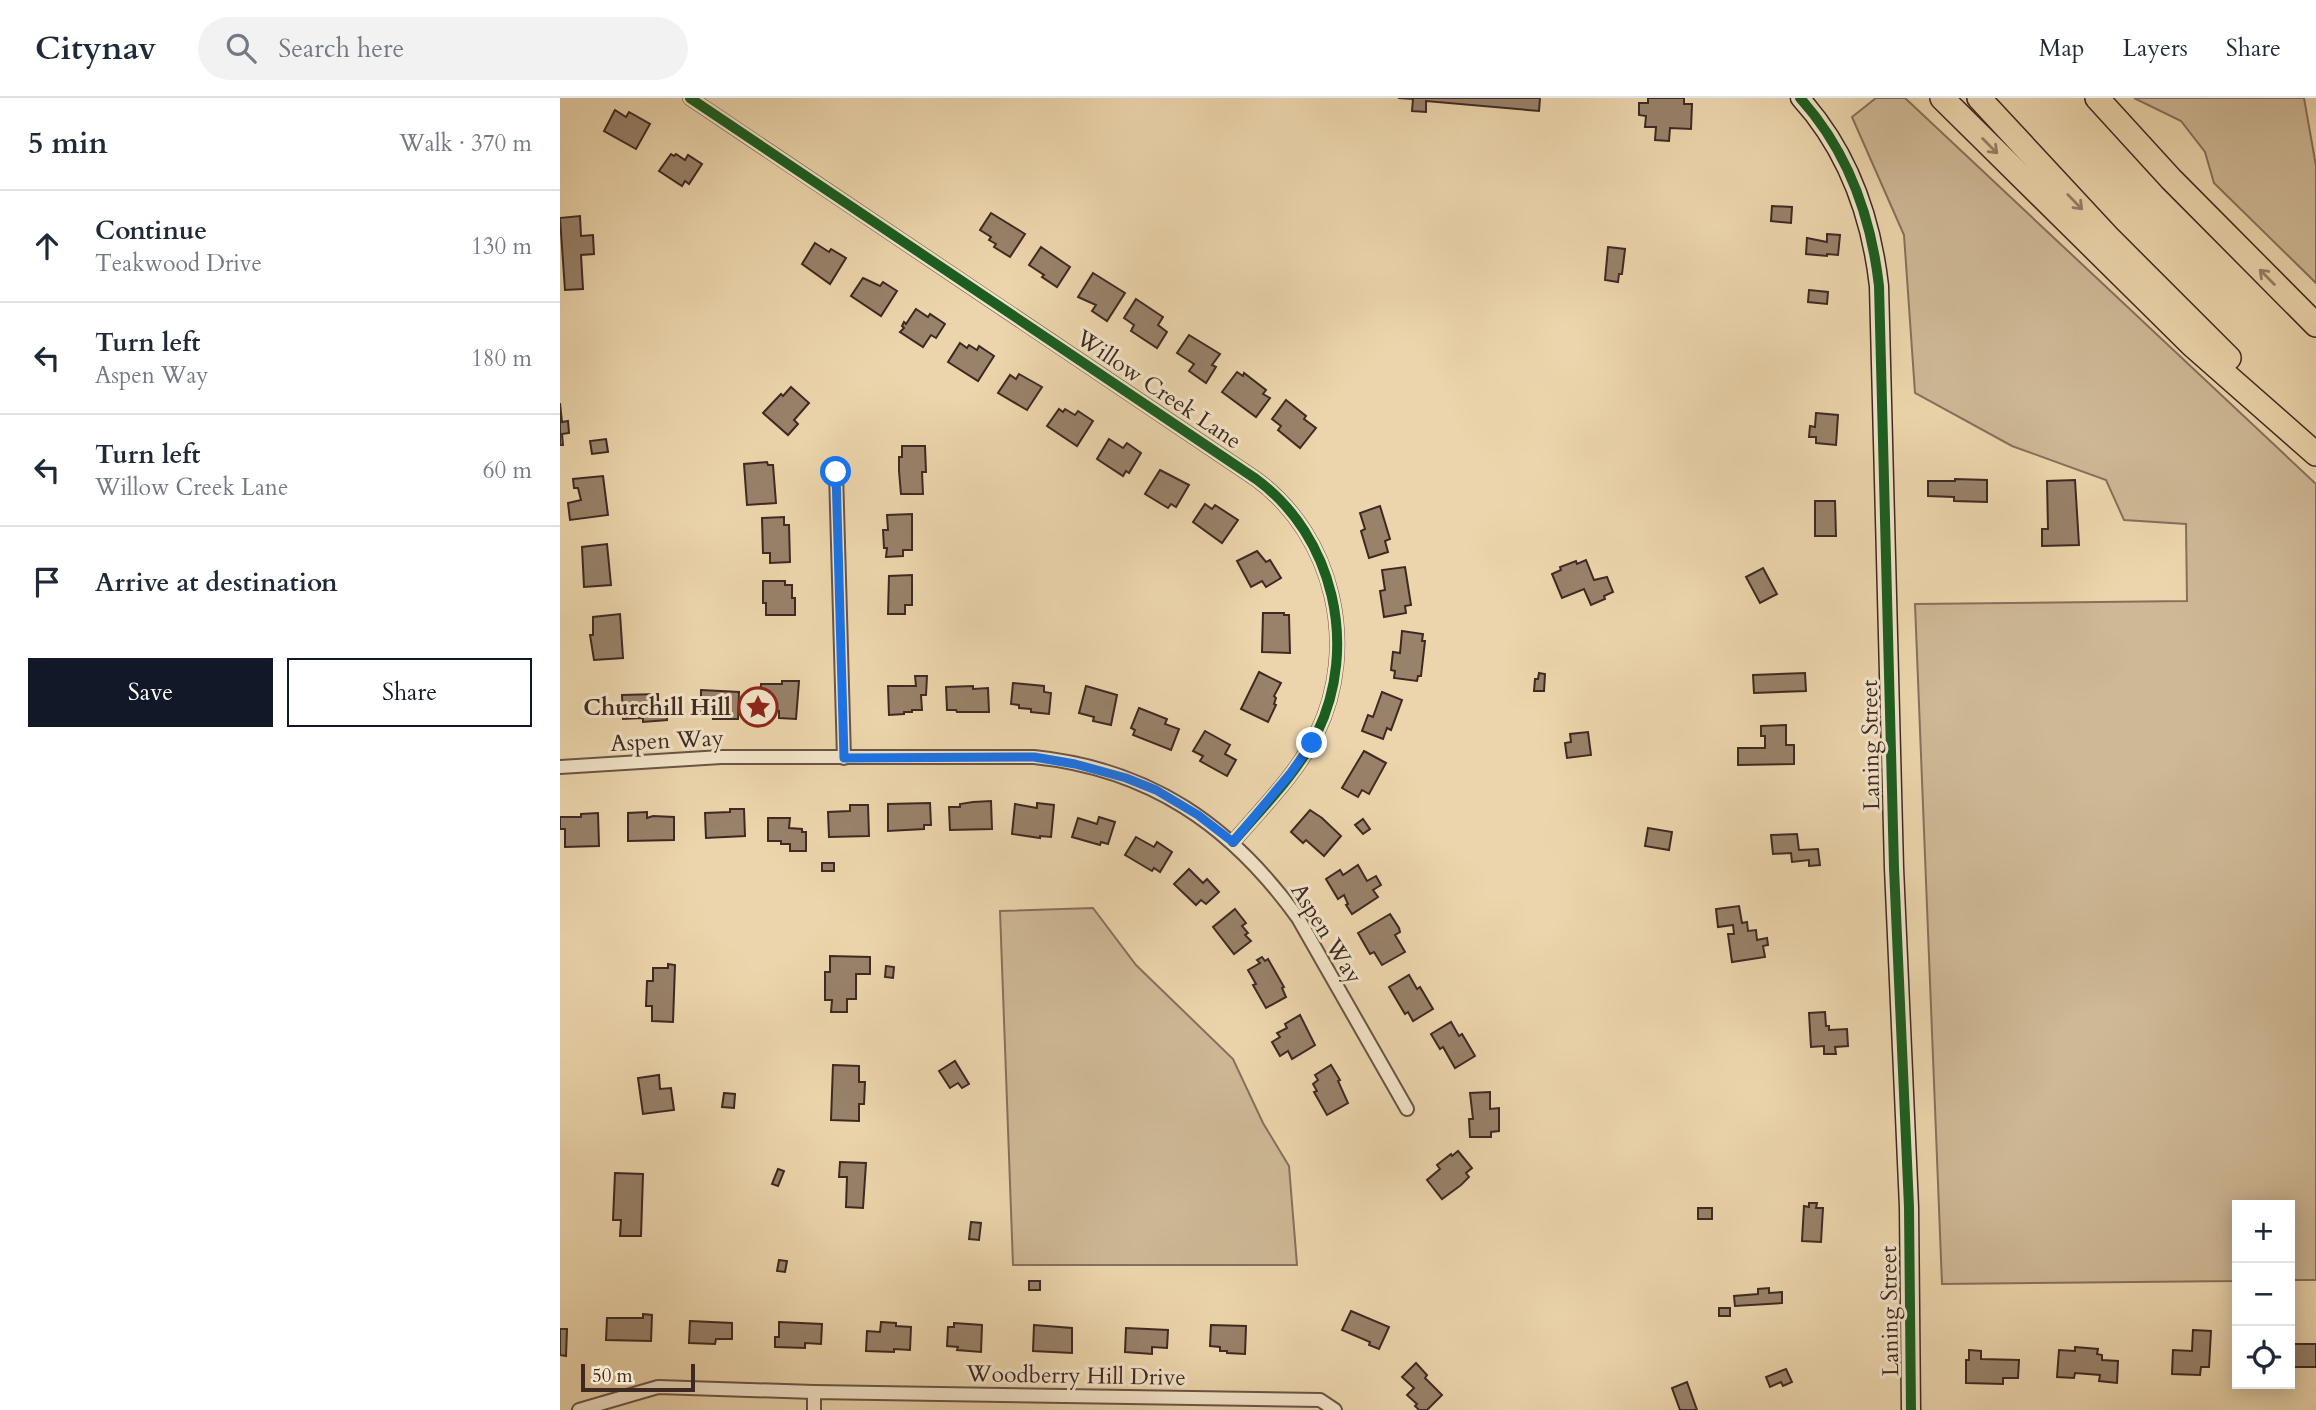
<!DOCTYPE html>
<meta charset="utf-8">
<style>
:root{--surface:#fff;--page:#f2f2f3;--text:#1f2937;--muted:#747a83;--line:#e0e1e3;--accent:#111827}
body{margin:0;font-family:Cardo,serif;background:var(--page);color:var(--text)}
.controls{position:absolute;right:21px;bottom:21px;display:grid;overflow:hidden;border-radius:0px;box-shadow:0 4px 18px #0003}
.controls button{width:63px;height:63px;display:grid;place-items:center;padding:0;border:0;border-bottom:2px solid var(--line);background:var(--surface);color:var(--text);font:35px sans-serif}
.scale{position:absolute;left:21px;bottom:18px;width:114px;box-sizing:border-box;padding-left:7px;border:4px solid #3e2922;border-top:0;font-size:19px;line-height:24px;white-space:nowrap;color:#3e2922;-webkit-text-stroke:5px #f3e4c9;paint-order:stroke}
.stop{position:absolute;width:21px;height:21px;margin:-16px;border:5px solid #1a73e8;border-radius:50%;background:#fff}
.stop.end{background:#1a73e8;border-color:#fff;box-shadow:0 2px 7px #0008}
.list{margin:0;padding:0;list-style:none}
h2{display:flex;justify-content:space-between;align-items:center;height:91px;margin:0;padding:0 28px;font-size:30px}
h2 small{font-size:23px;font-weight:400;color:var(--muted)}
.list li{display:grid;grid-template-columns:46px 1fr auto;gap:21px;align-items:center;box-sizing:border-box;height:112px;padding:0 28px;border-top:2px solid var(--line)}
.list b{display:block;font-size:26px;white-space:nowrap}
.list p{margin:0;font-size:23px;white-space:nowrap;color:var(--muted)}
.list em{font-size:23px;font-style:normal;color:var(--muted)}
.actions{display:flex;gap:14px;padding:21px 28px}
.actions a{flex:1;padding:16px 0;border:2px solid var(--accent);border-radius:0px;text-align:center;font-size:24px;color:var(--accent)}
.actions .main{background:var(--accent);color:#fff}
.icon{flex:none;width:38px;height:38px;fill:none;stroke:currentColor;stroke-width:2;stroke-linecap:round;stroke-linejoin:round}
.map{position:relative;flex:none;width:1756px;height:1312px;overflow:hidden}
header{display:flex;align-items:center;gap:42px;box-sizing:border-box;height:98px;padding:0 35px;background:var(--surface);border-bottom:2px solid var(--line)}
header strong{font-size:33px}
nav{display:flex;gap:38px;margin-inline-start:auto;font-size:24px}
.search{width:490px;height:63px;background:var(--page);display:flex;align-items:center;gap:18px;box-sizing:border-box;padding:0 24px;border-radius:38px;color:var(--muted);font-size:26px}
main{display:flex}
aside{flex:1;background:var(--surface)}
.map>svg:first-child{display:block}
</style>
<header>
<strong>Citynav</strong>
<div class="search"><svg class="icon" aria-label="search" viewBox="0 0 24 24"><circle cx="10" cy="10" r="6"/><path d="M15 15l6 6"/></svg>Search here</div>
<nav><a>Map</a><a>Layers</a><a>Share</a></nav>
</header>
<main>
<aside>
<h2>5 min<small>Walk · 370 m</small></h2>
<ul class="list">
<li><svg class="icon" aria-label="ahead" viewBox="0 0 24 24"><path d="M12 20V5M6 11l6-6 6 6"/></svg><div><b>Continue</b><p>Teakwood Drive</p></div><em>130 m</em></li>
<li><svg class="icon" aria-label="left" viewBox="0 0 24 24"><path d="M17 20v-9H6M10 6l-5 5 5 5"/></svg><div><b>Turn left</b><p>Aspen Way</p></div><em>180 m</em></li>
<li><svg class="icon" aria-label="left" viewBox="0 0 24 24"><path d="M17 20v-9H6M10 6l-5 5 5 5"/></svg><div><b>Turn left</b><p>Willow Creek Lane</p></div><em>60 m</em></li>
<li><svg class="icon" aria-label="arrive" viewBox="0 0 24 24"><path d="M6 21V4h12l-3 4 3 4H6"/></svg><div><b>Arrive at destination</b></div></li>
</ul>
<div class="actions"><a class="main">Save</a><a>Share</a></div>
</aside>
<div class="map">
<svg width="1756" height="1312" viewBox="0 0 1756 1312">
<rect width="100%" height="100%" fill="#ecd5ac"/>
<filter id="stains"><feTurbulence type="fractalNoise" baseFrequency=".00286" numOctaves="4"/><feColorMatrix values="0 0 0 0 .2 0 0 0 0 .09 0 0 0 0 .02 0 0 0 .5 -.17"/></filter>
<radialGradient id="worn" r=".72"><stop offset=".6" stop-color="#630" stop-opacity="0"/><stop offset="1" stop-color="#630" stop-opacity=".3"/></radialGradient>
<g fill="#ceb895" stroke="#86705c" stroke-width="2">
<polygon points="1316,0 1345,0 1756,386 1756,1182 1730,1182 1730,1107 1677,1107 1677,1183 1382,1186 1355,506 1627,503 1626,426 1564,422 1546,382 1452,348 1355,295 1344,137 1292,19"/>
<polygon points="1574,0 1744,0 1756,68 1756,185 1654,85 1645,54 1621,23"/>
<polygon points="533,810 576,867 673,961 703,1025 729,1068 737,1167 453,1167 440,813"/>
</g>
<g fill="#98826a" stroke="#3e2922" stroke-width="2">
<polygon points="838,0 980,0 979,13 866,3 866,14 852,13 853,1"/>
<polygon points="1088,0 1124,0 1124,6 1132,6 1131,31 1110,30 1109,43 1095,42 1096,29 1085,29 1086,18 1079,17 1079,5 1088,5"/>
<polygon points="55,12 66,19 69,14 90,26 76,51 44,33"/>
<polygon points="111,56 114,58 116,56 125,62 128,57 142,66 129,86 125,83 122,88 99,73"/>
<polygon points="1212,108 1232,109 1231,125 1211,123"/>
<polygon points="431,115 465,136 450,159 434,149 436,146 429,142 431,139 420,132"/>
<polygon points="20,118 21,138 33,137 34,156 21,157 23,191 5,192 0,120"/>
<polygon points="1267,136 1280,137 1278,157 1267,156 1267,158 1246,156 1247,140 1267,144"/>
<polygon points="255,145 269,154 271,151 286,160 270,186 242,166"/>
<polygon points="481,149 510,169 497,189 482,179 484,177 469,167"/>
<polygon points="1048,149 1065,151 1062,176 1059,176 1058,184 1045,182"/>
<polygon points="533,175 565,195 547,223 532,213 536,207 518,199"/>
<polygon points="303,180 320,188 323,184 337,193 321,218 291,198"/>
<polygon points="1249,192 1268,194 1267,206 1248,204"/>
<polygon points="576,201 603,219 598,227 607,234 597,250 571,233 574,227 564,220"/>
<polygon points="356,211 368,219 370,216 385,226 376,240 371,237 363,249 340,234 344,230 342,228 344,224 346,226"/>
<polygon points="629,237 660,256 652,267 656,269 646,285 629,273 634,266 617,255"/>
<polygon points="400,245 407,250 409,247 417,252 419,248 434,258 418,283 388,264"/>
<polygon points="677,274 683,278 684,275 706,292 703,296 710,300 696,319 662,294"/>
<polygon points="459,276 482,289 467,312 438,295 450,277 456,281"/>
<polygon points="231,289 249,305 234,322 238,326 228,337 203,315 221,296 223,298"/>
<polygon points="726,302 746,318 744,321 756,330 740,350 718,332 721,328 712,321"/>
<polygon points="0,305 2,324 8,323 9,335 2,336 3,347 0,347"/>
<polygon points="499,311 503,314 505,311 515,317 518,313 533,323 517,348 487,328"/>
<polygon points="1256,315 1278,317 1276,347 1256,345 1256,339 1249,339 1250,328 1255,329"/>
<polygon points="46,341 48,354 32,356 30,343"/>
<polygon points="549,341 563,350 567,345 581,355 569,375 566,373 563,378 537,361"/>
<polygon points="342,348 365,348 366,374 362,374 363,396 341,396 339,373 339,359 342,359"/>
<polygon points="207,364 208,367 213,367 216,405 187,407 184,366"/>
<polygon points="600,372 629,387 616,409 611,406 608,410 585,396"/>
<polygon points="43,378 48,417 10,422 8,405 21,402 18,390 14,390 13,381"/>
<polygon points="1395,381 1427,382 1427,404 1394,403 1394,399 1368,398 1368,383 1395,383"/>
<polygon points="1515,382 1519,447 1482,448 1482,431 1488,431 1487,383"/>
<polygon points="1255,403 1275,403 1276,438 1255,438"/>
<polygon points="645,406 652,411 655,407 678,422 662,445 633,424"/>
<polygon points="820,408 830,441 825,443 828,454 809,460 801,433 805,431 800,415"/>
<polygon points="352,416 352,452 343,452 343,458 326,459 327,450 324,450 323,432 328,432 327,417"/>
<polygon points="224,419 224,427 229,427 230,464 210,465 210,455 203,455 202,420"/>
<polygon points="47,446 51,487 24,489 22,449"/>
<polygon points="697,453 706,464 710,462 721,480 706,489 702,483 691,489 677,463"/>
<polygon points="1026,462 1034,482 1047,479 1053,494 1044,498 1045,501 1031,507 1024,491 1002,500 992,476 1001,472 1000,469 1016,463 1017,466"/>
<polygon points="845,469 851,507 845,508 846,515 824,519 820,493 825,492 822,472"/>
<polygon points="1203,470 1217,496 1200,505 1186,479"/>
<polygon points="352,477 352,507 345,507 345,516 328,516 329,478"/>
<polygon points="203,483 225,483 225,487 232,487 232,500 235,500 235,517 206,517 206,505 203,505"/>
<polygon points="703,515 724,515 724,517 729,517 730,555 702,554"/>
<polygon points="60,516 63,560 34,562 30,537 33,537 33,519"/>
<polygon points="842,533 863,536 862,543 865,543 861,578 858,578 857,583 834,580 835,573 831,572 833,554 840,555"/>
<polygon points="699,574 721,585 714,598 716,600 714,606 716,607 708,624 681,611"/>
<polygon points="979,575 985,576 984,593 974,593 975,581 978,581"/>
<polygon points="1245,575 1246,593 1194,595 1193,577"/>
<polygon points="355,578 367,578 366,597 361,597 362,612 352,612 352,614 344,614 344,616 329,617 328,588 356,588"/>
<polygon points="222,583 239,583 236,621 219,620 219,613 204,612 204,610 200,609 201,586 222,586"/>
<polygon points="453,585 484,588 484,594 491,595 489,616 471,614 471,611 459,610 459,607 451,606"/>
<polygon points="413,588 413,591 428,590 429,614 397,614 396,612 387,612 386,589"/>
<polygon points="526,588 557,597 551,627 533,623 534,619 519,615"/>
<polygon points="141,592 179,594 178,621 153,621 153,615 141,615"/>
<polygon points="822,594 842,602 831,632 827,630 823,641 802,633 808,617 813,619"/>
<polygon points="98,596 98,607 106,607 107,622 83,624 83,620 63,621 62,597"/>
<polygon points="579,610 607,621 605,626 619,631 611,652 573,637 575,632 571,630"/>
<polygon points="1226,627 1226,647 1234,647 1234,666 1178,667 1178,650 1205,650 1205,638 1201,638 1201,628"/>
<polygon points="645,633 670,647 665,656 676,662 667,678 640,663 643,658 633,653"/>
<polygon points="1028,634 1031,657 1007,660 1005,645 1011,644 1010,636"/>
<polygon points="804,653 826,665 809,696 802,692 798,699 782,690"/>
<polygon points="431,703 432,731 390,732 389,709 400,709 400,706 413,704"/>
<polygon points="370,705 371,727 364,727 364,731 328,733 328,706"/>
<polygon points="477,705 494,707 491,739 480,738 480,740 452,736 455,706 477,710"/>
<polygon points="290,707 308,707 309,738 269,739 268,714 290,713"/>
<polygon points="170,711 184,711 185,738 146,740 145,715 170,714"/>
<polygon points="750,712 762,720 781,738 764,758 746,742 743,745 731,734"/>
<polygon points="87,714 87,720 93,718 114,719 114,742 68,743 68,715"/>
<polygon points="38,715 39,748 5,749 5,731 0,731 0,719 21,719 21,716"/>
<polygon points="539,719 555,724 548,746 541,744 540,747 512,739 518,720 537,726"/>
<polygon points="208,720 230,720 229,730 242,731 242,734 246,734 246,753 230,753 230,746 221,746 221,743 208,743"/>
<polygon points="803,721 810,731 803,736 795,727"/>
<polygon points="1088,730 1112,734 1109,752 1085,748"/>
<polygon points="1237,736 1239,752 1258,751 1260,767 1249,768 1249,762 1232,764 1231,755 1213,756 1211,737"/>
<polygon points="576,739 594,749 597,744 612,754 600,774 594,770 592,773 565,757"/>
<rect x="262" y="765" width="12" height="8"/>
<polygon points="798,767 807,783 816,778 821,787 813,792 818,799 792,816 786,807 788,806 784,797 778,801 766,781 780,772 783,777"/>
<polygon points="629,771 643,785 647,781 659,794 646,806 641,802 636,807 614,786"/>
<polygon points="1179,808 1182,825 1187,824 1188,833 1196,832 1197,842 1207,840 1208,847 1203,848 1205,859 1172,864 1168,836 1174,836 1173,827 1158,829 1156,811"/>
<polygon points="675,811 686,825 682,828 688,835 685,837 691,843 674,856 653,829"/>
<polygon points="830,816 839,830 840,834 835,837 845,854 822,867 814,854 810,856 798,835"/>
<polygon points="270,858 310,859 310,876 296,876 296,901 287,901 287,914 271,914 272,902 265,902 265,874 270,874"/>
<polygon points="702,859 705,863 708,861 724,889 722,890 726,899 706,910 693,887 696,886 688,872 700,865 697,862"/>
<polygon points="108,866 115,867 113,924 92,923 92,908 86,908 87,883 93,883 93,870 108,870"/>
<polygon points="326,868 334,869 333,880 325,879"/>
<polygon points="849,877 857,891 860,889 873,911 853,923 848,914 845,916 829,889"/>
<polygon points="1265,914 1266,928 1269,928 1269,932 1287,931 1288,948 1275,949 1276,956 1264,956 1264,948 1251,949 1249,915"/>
<polygon points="740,917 755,947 732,961 728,953 720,958 712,944 720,939 717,935 727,930 725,926"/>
<polygon points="891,924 899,938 902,936 915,958 895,970 883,949 880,951 871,936"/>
<polygon points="395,963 409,986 402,990 398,985 390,990 379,973"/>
<polygon points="273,967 299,968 299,984 305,984 304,1006 299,1006 299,1023 271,1022"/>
<polygon points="771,967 780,982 778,983 788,1005 767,1017 754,994 757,993 753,986 758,982 755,977"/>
<polygon points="99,977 100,991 111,990 114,1012 83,1016 78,980"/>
<polygon points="930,994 930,1011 939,1010 939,1033 931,1034 931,1039 910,1039 909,1021 913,1021 910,995"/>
<polygon points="164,995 175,996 174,1010 162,1009"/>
<polygon points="898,1053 912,1070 906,1075 909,1079 901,1087 882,1101 867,1082 880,1071 877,1067 891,1056 892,1058"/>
<polygon points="280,1064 306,1065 303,1110 286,1109 287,1079 279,1079"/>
<polygon points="218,1071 224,1073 218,1088 212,1086"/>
<polygon points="55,1075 83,1076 81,1138 60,1138 61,1122 53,1122"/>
<polygon points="1249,1105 1257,1105 1256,1110 1263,1110 1261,1144 1242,1143 1244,1108 1249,1109"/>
<rect x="1138" y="1110" width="14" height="11"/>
<polygon points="411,1124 421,1125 419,1142 409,1141"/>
<polygon points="219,1162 227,1163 225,1174 217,1173"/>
<rect x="469" y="1183" width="11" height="9"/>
<polygon points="1209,1190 1209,1195 1222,1194 1222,1205 1175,1208 1174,1198 1198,1196 1198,1191"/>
<rect x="1159" y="1210" width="11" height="8"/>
<polygon points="791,1213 829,1229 819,1251 809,1247 810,1244 782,1232"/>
<polygon points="83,1216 92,1217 91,1243 46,1242 47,1220 83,1220"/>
<polygon points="130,1223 172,1225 172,1241 156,1241 155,1246 129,1245"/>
<polygon points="219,1224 262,1226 261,1246 245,1245 245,1250 215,1249 215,1239 219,1239"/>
<polygon points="321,1224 336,1225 336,1228 351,1229 350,1252 334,1251 334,1254 306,1253 307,1233 320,1234"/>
<polygon points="394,1225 422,1227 421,1254 397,1252 398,1249 387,1248 388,1229 394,1229"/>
<polygon points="474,1227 512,1230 512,1255 473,1253"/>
<polygon points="651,1227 686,1228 685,1256 667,1255 667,1253 660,1253 660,1249 650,1248"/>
<polygon points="566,1230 608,1232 607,1250 592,1249 592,1256 565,1254"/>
<polygon points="0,1231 7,1231 6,1258 0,1257"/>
<polygon points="1633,1232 1651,1233 1649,1269 1641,1269 1640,1277 1612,1276 1613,1252 1632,1253"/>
<rect x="1730" y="1246" width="26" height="23"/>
<polygon points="1515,1249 1538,1251 1537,1256 1542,1257 1542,1262 1558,1263 1557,1285 1539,1283 1540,1277 1515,1275 1514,1280 1497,1279 1499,1252 1515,1253"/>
<polygon points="1409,1252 1421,1253 1421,1261 1459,1262 1458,1280 1443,1280 1443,1286 1406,1285 1406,1262 1409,1262"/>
<polygon points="856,1265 867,1277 865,1280 882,1297 867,1312 859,1312 855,1308 857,1306 847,1297 854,1290 842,1279"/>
<polygon points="1226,1271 1232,1284 1223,1288 1221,1284 1210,1289 1206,1279"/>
<polygon points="1127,1284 1137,1312 1120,1312 1112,1290"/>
</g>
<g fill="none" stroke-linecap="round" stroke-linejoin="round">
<g stroke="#6a5444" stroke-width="16">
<g id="street">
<path d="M130 0 696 381C774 438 799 549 757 635 737 676 702 710 673 744"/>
<polyline points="276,374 284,660"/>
<path d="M0 669 161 659H474C590 671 671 727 738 820L847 1011"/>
<polyline points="19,1312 98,1289 254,1294"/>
<polyline points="254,1312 254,1294 760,1302 775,1312"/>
</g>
</g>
<g stroke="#3e2922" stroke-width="21">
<path id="secondary" d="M1240 0C1288 53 1311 118 1319 188L1334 770 1349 1109 1351 1312"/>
</g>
<g stroke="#3e2922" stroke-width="26">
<g id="highway">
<polyline points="1382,0 1632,247 1756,356"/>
<polyline points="1419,0 1550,141 1669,260"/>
<polyline points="1537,0 1611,81 1756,227"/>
</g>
</g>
<use href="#street" stroke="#f3e4c9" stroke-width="12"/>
<use href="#secondary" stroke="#f3e4c9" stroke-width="18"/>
<use href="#highway" stroke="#ecd5ac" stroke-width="23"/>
<g stroke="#f3e4c9" stroke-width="15">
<g id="cycleway">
<path d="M130 0 696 381C774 438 799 549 757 635 737 676 702 710 673 744"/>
<path d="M1240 0C1288 53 1311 118 1319 188L1334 770 1349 1109 1351 1312"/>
</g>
</g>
<use href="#cycleway" stroke="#1b5e20" stroke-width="10"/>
</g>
<defs><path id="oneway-shaft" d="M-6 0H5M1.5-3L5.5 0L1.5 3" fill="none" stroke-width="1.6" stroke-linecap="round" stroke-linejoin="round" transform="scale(1.75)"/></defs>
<g stroke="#957f67">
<use href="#oneway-shaft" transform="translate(1430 48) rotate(45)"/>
<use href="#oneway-shaft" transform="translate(1515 104) rotate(46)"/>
<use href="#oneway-shaft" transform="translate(1707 179) rotate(-135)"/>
</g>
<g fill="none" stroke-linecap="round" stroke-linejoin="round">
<polyline stroke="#1a73e8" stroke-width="9" points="276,374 284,660 474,659 515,666 566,680 596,692 638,717 673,744 730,676 752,645"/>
</g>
<defs>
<g id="sight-ring" transform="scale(2.0125)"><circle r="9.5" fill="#f3e4c9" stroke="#8f2418" stroke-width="1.5"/><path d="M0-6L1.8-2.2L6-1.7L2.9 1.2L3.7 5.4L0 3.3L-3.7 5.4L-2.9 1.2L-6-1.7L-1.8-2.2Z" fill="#8f2418"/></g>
</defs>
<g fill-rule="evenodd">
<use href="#sight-ring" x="198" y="609"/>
</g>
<g text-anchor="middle" stroke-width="6" stroke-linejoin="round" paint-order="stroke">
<g font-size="23" fill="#3e2922" stroke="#f3e4c9">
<text transform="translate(599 291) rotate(34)" y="8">Willow Creek Lane</text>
<text transform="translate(107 642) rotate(-3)" y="8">Aspen Way</text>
<text transform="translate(1310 647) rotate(-91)" y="8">Laning Street</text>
<text transform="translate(767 835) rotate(58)" y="8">Aspen Way</text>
<text transform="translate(1329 1213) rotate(-91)" y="8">Laning Street</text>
<text transform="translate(516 1277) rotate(1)" y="8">Woodberry Hill Drive</text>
</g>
<g font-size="23" font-weight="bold" fill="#3e2922" stroke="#f3e4c9" text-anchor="end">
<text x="171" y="617">Churchill Hill</text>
</g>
</g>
<rect width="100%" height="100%" filter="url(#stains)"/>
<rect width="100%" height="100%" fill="url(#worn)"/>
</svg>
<div class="controls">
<button>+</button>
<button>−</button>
<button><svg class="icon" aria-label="locate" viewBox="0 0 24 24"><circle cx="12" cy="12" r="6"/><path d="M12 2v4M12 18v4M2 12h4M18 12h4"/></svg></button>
</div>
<div class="scale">50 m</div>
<div class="stop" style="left:276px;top:374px"></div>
<div class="stop end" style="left:752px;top:645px"></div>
</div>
</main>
